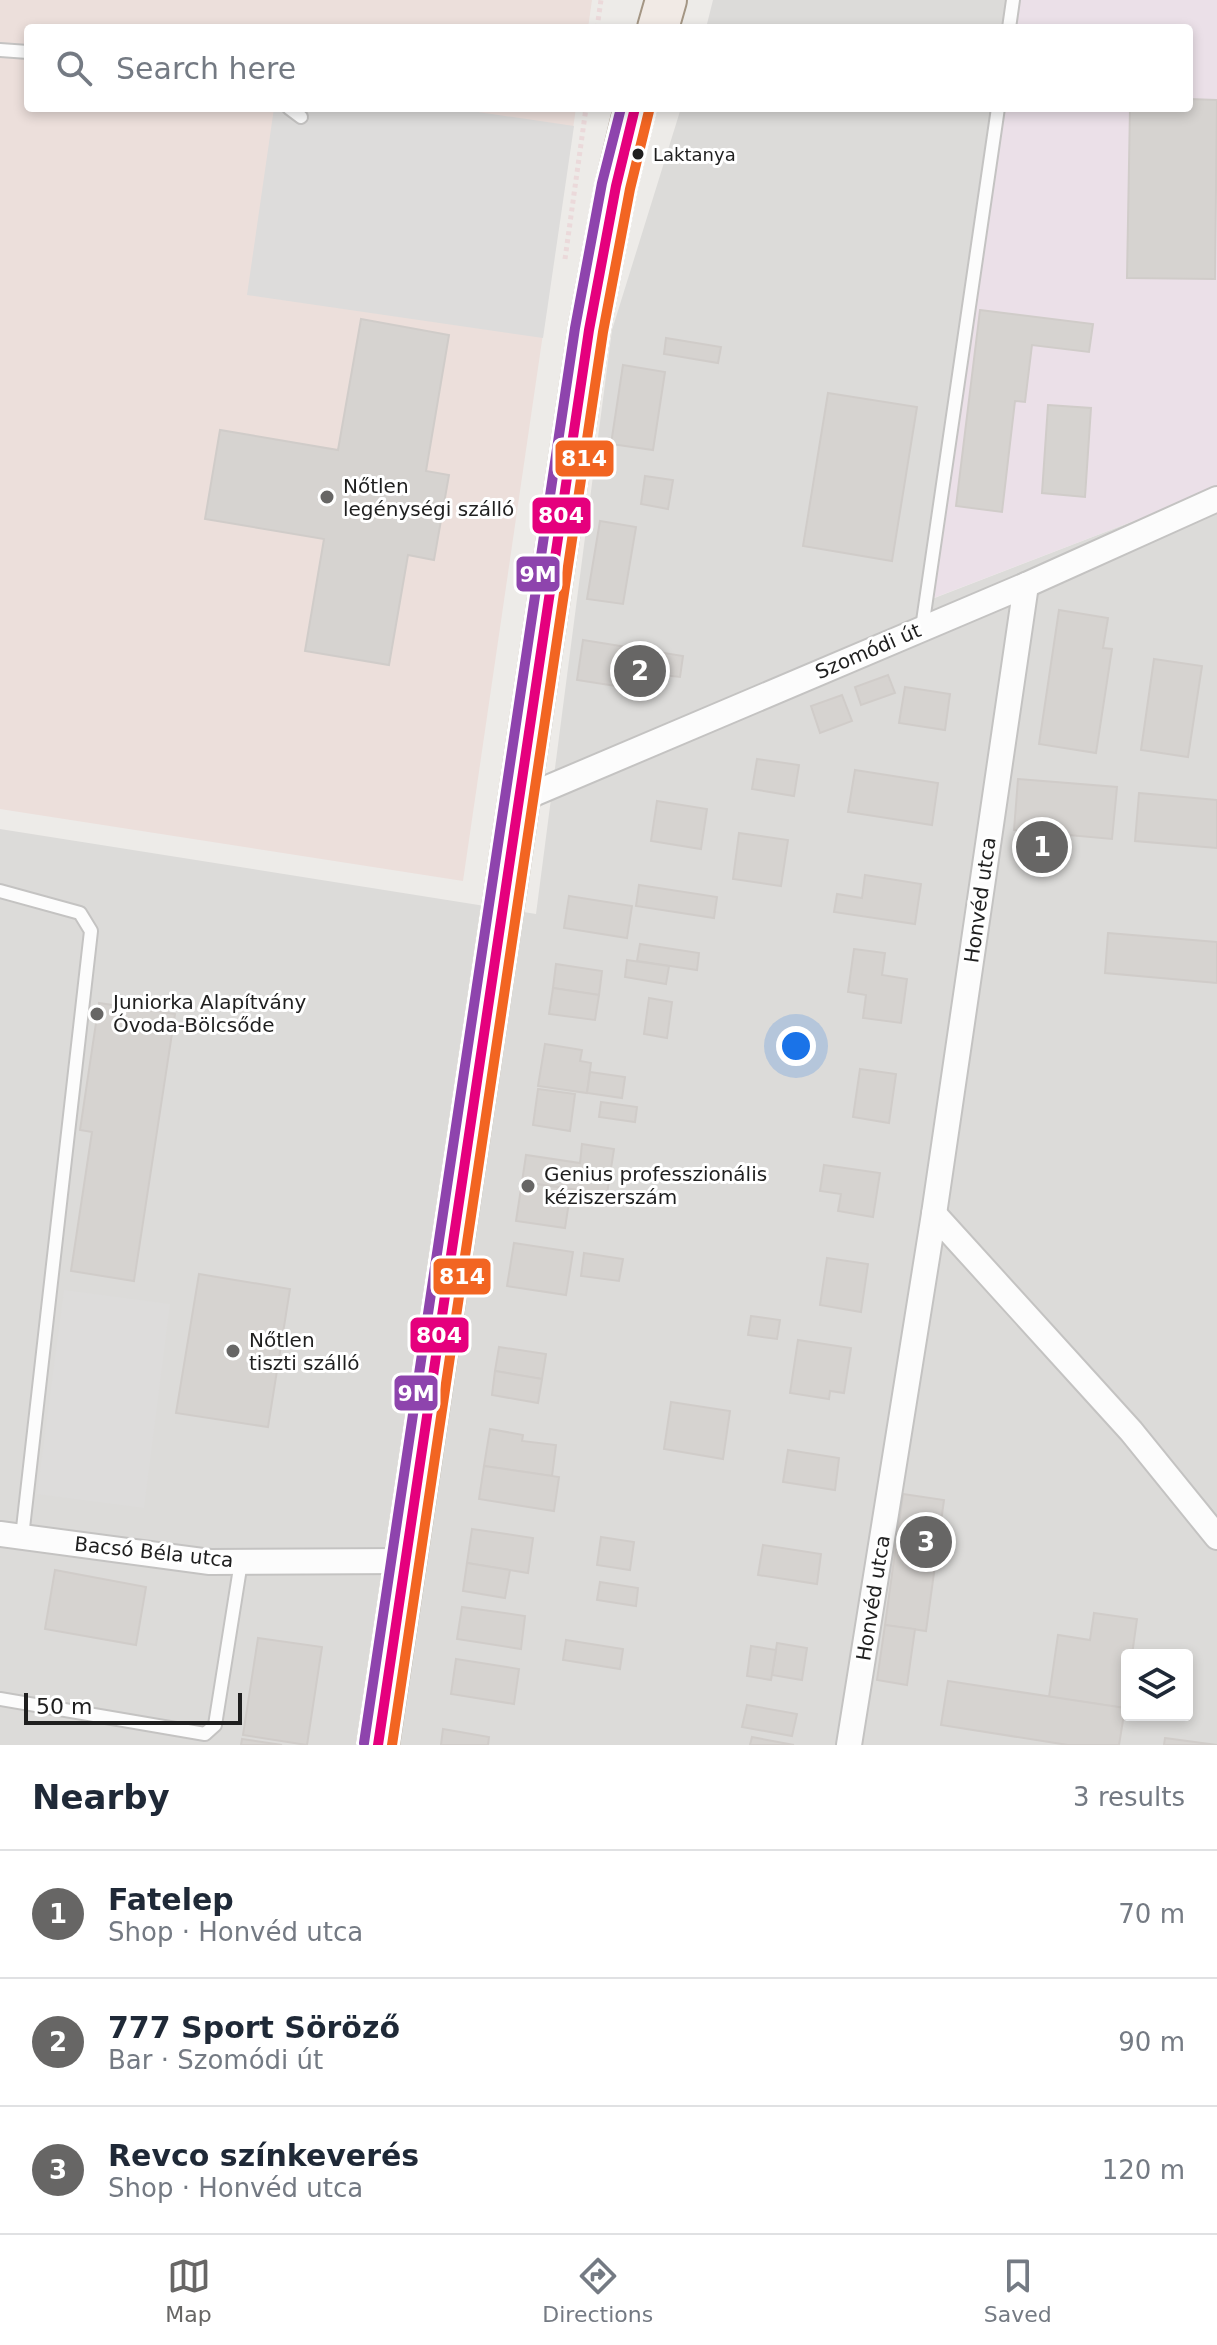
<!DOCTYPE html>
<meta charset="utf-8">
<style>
:root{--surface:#fff;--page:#f6f6f7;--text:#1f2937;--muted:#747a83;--line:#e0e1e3;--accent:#676665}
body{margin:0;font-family:"DejaVu Sans",sans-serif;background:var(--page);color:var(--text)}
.controls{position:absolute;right:24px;bottom:24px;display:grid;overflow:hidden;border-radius:8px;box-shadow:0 4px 12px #0003}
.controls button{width:72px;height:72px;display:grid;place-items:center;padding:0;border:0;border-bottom:2px solid var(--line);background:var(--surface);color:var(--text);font:40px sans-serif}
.scale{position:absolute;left:24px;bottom:20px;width:218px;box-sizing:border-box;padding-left:8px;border:4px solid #1f1f1f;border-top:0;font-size:22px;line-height:28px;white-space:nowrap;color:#1f1f1f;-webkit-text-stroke:6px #fff;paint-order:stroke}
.you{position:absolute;left:796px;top:1046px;width:28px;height:28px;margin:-20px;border:6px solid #fff;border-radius:50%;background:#1a73e8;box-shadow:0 0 0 12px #1a73e833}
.badge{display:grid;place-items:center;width:52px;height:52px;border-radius:50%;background:var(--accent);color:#fff;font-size:26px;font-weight:700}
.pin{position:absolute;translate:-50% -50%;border:4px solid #fff;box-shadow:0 2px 8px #0006}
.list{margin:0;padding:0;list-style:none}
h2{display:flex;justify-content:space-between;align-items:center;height:104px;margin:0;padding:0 32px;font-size:34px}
h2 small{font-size:26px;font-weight:400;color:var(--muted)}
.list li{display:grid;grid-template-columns:52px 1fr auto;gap:24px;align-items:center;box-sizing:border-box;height:128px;padding:0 32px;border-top:2px solid var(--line)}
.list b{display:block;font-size:30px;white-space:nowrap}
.list p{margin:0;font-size:26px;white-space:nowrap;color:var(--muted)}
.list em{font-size:26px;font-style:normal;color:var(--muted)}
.icon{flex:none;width:44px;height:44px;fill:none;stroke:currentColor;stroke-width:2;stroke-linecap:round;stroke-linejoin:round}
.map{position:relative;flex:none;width:1217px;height:1745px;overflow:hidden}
.search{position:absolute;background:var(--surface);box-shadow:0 4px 12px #0003;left:24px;right:24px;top:24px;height:88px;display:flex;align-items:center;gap:20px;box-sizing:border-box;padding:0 28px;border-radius:8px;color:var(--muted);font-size:30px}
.sheet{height:488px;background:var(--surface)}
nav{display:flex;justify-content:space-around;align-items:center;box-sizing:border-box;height:112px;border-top:2px solid var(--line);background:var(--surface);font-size:22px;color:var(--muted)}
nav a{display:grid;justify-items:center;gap:4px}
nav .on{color:var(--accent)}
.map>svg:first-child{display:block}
</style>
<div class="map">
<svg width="1217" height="1745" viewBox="0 0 1217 1745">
<rect width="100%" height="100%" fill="#edebe8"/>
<g fill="#dcdbd9" fill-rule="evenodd">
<polygon points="713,0 1020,0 1016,28 706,28"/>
<path d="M681 108H1004L932 599 1217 489V1745H0V829L536 914 612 330ZM1127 1655H1187V1715H1127Z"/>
</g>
<polygon fill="#ebe0e8" points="1020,0 1217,0 1217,489 931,599 1004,108 1189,108 1189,28 1016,28"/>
<polygon fill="#ecdfdb" points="0,0 592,0 588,28 28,28 28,108 576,108 463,881 0,809"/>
<g fill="#dddcdb">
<polygon points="274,108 451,108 574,126 543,338 247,295"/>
<polygon points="64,1290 170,1304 144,1508 37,1494"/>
</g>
<g fill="#d6d3d0" stroke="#d0ccc9" stroke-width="2">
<polygon points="1189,99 1217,100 1215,279 1127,278 1130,108 1189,108"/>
<polygon points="980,310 1093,324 1089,352 1032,345 1025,402 1015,401 1002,512 956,506"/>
<polygon points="361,319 449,335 426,471 449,475 434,560 408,555 389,665 305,651 324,539 205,519 220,430 338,450"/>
<polygon points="666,338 721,347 718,363 664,354"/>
<polygon points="623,365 665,372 653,450 611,444"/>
<polygon points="828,393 917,407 892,561 803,546"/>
<polygon points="1048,405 1091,408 1085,497 1042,493"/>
<polygon points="645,476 673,480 668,509 641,504"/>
<polygon points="600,521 636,527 623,604 587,599"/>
<polygon points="1059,610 1108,618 1103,648 1112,649 1096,753 1039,744"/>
<polygon points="583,640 683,656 680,677 654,674 653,679 631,676 629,688 577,680"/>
<polygon points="1154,659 1202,666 1188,757 1141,750"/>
<polygon points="888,675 895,693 861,705 855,687"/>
<polygon points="905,687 950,694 945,730 899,723"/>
<polygon points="842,695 852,721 820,733 811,706"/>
<polygon points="757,759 799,765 794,796 752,789"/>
<polygon points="855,770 938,783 932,825 848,812"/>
<polygon points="1018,779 1117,787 1112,839 1014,830"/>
<polygon points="1139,793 1217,800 1217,848 1135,841"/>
<polygon points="657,801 707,809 701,849 651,841"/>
<polygon points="739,833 788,840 781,886 733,879"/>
<polygon points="865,875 921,884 915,924 834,912 837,894 862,898"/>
<polygon points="639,885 717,897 714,918 636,906"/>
<polygon points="569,896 632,906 627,938 564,928"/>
<polygon points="1108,933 1217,942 1217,983 1105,973"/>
<polygon points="640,944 699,953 697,970 637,961"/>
<polygon points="854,949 885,953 882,975 907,979 901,1023 863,1018 866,995 848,992"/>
<polygon points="627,960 669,966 666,984 625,977"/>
<polygon points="556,964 602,971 599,995 553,988"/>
<polygon points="553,988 599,995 595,1020 549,1014"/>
<polygon points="649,998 672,1002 667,1038 644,1034"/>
<polygon points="99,1003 175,1014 134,1281 71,1271 92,1132 80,1130"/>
<polygon points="545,1044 582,1050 580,1061 591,1063 587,1093 538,1086"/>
<polygon points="860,1069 896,1074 889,1123 853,1117"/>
<polygon points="590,1072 625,1077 622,1098 587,1093"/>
<polygon points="538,1089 575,1094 570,1131 533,1125"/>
<polygon points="601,1102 637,1107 635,1122 599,1117"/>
<polygon points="582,1144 614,1149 607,1194 522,1182 526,1155 580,1163"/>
<polygon points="824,1165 880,1173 873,1217 838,1211 841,1194 820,1191"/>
<polygon points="522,1182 571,1189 565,1228 516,1221"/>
<polygon points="514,1243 573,1252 566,1295 507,1286"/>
<polygon points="584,1253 623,1259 619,1281 581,1276"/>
<polygon points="827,1258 868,1264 861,1312 820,1305"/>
<polygon points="199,1274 290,1289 268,1427 176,1413"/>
<polygon points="751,1316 780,1320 777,1339 748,1335"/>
<polygon points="798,1340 851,1348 844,1393 830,1391 829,1399 790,1393"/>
<polygon points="499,1347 546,1354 542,1379 495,1371"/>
<polygon points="495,1371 542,1379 538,1403 492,1395"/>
<polygon points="671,1402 730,1411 723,1459 664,1449"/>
<polygon points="490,1429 523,1435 522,1441 556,1445 552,1476 484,1466"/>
<polygon points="788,1450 839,1458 835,1490 783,1482"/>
<polygon points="484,1466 559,1477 554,1511 479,1499"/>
<polygon points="903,1494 944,1500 926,1631 885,1625"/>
<polygon points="472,1529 533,1538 528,1573 467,1563"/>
<polygon points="601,1537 634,1542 630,1570 597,1565"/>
<polygon points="763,1545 821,1554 817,1584 758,1575"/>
<polygon points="467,1563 510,1570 505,1598 463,1591"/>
<polygon points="55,1570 146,1587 136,1645 45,1629"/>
<polygon points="600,1582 638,1588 636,1606 597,1600"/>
<polygon points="462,1607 525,1616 521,1649 457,1639"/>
<polygon points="1094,1613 1137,1619 1132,1655 1127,1655 1125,1708 1049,1697 1058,1635 1090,1640"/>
<polygon points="885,1625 915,1629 907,1685 877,1680"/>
<polygon points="258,1638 322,1647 307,1745 243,1735"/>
<polygon points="566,1640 623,1649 620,1669 563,1660"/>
<polygon points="777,1643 807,1648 802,1680 772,1675"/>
<polygon points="751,1646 776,1650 771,1680 747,1676"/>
<polygon points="456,1659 519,1669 514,1704 451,1694"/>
<polygon points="948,1681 1125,1708 1119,1745 1068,1745 941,1725"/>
<polygon points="747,1705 797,1714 792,1736 742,1727"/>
<polygon points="443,1729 489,1737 488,1745 441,1745"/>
<polygon points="752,1737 794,1745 750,1745"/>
<polygon points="1165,1738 1217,1745 1164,1745"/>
<polygon points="242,1739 282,1745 241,1745"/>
</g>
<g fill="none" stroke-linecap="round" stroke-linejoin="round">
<g stroke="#c4c3c2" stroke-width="16">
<g id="lane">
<polyline points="1009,28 1013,0"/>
<polyline points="0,50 28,52"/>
<polyline points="289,108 301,117"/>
<polyline points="922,628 998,108"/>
<polyline points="0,891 80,913 91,931 22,1537"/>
<polyline points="0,1699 205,1734 215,1725 241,1562"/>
</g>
</g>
<g stroke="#c4c3c2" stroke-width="28">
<g id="street">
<polyline points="519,800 1026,585 1217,499"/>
<polyline points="934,1214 1131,1431 1217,1537"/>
<polyline points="0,1534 210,1562 405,1561"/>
<polyline points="849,1745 934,1214 1026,585"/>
</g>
</g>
<g stroke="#a49684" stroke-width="44">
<g id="primary">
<polyline points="658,28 666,0"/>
<polyline points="378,1745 589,330 616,186 635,108"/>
</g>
</g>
<g stroke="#ebd9da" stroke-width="5" stroke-dasharray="4 4" stroke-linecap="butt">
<polyline points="597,28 601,0"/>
<polyline points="565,259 586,108"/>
</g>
<use href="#lane" stroke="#fcfcfc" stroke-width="12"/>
<use href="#street" stroke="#fcfcfc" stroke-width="24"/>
<use href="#primary" stroke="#f1eae5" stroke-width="40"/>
<g stroke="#fff" stroke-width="16">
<polyline id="bus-1" points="378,1745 589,330 616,186 635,108"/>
</g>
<g stroke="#fff" stroke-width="16">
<polyline id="bus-2" points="392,1745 603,332 630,189 649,111"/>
</g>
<g stroke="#fff" stroke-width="16">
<polyline id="bus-3" points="364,1743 575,328 602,183 621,108"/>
</g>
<use href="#bus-1" stroke="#e5007d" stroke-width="10"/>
<use href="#bus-2" stroke="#f26522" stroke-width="10"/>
<use href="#bus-3" stroke="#8e44ad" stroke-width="10"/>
</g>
<circle fill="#1f1f1f" stroke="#fff" stroke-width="3" cx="638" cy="154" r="7"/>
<g fill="#676665" stroke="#fff" stroke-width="3">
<circle cx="327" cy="497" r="8"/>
<circle cx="97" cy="1014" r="8"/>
<circle cx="528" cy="1186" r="8"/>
<circle cx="233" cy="1351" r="8"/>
</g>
<g text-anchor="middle" stroke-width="6" stroke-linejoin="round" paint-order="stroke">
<g font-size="18" fill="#1f1f1f" stroke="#fff" text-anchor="start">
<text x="653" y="161">Laktanya</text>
</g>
<g font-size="20" fill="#1f1f1f" stroke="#fff" text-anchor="start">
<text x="343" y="493">Nőtlen<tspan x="343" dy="23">legénységi szálló</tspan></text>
<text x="113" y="1009">Juniorka Alapítvány<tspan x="113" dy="23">Óvoda-Bölcsőde</tspan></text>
<text x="544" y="1181">Genius professzionális<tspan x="544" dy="23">kéziszerszám</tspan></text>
<text x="249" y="1347">Nőtlen<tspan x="249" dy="23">tiszti szálló</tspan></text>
</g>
<g font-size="20" fill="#1f1f1f" stroke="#fff">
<text transform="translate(868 651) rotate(-23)" y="7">Szomódi út</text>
<text transform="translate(980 900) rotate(-82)" y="7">Honvéd utca</text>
<text transform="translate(154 1552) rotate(6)" y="7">Bacsó Béla utca</text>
<text transform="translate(873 1598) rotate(-81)" y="7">Honvéd utca</text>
</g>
</g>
<g stroke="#fff" stroke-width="3">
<rect x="554" y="439" width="61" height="39" rx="8" fill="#f26522"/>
<rect x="531" y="496" width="61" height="39" rx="8" fill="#e5007d"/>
<rect x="515" y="555" width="46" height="38" rx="8" fill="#8e44ad"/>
<rect x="432" y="1257" width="60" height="39" rx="8" fill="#f26522"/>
<rect x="409" y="1316" width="61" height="38" rx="8" fill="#e5007d"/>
<rect x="393" y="1374" width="46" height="38" rx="8" fill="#8e44ad"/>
</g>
<g font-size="22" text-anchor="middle" font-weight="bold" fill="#fff">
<text x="584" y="466">814</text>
<text x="561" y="523">804</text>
<text x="538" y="582">9M</text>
<text x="462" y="1284">814</text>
<text x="439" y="1343">804</text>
<text x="416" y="1401">9M</text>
</g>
</svg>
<div class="controls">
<button><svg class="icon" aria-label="layers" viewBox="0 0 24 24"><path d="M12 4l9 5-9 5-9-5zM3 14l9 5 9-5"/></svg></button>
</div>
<div class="scale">50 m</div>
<div class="you"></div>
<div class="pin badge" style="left:1042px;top:847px">1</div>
<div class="pin badge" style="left:640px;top:671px">2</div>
<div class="pin badge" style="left:926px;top:1542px">3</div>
<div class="search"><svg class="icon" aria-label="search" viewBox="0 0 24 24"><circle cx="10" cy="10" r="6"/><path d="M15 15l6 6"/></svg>Search here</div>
</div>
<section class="sheet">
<h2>Nearby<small>3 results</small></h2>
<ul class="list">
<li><span class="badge">1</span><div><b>Fatelep</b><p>Shop · Honvéd utca</p></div><em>70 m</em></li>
<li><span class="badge">2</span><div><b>777 Sport Söröző</b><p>Bar · Szomódi út</p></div><em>90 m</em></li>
<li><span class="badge">3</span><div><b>Revco színkeverés</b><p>Shop · Honvéd utca</p></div><em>120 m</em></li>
</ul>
</section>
<nav>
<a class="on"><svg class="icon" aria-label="map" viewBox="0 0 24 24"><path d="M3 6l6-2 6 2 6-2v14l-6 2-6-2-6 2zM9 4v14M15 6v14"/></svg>Map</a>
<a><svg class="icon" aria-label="directions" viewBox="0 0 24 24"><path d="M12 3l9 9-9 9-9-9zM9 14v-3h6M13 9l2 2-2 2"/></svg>Directions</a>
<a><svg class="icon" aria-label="saved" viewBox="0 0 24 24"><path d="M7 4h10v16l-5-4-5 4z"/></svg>Saved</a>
</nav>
